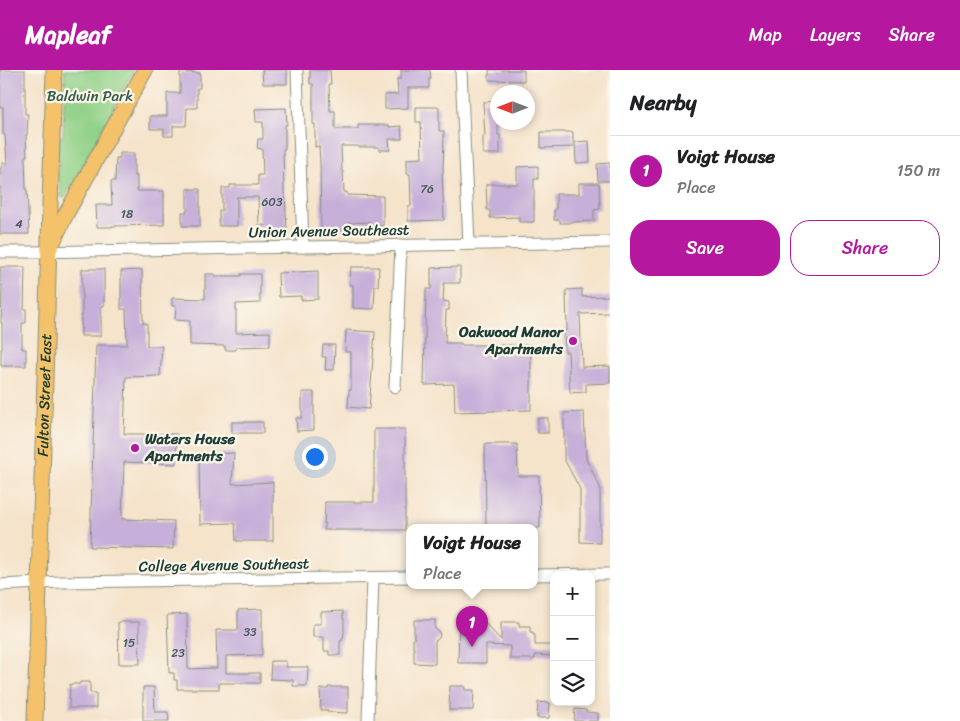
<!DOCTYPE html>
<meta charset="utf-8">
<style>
:root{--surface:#fff;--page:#f6f6f6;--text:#202124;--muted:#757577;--line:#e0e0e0;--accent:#b5179e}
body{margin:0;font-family:Sriracha,sans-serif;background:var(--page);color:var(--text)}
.controls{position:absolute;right:15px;bottom:15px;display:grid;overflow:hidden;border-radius:10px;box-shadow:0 2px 8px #0003}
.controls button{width:45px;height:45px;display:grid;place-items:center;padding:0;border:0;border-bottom:1px solid var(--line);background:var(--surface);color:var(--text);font:25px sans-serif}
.compass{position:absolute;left:490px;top:15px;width:45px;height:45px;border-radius:50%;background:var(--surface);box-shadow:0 2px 8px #0003;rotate:270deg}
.you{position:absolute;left:314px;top:386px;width:18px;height:18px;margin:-12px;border:4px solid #fff;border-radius:50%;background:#1a73e8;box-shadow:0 0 0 8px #1a73e833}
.badge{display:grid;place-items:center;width:32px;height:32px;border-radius:50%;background:var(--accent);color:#fff;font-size:16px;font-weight:700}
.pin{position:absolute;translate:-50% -41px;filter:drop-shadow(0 1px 2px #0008)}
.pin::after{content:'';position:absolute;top:26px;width:18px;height:15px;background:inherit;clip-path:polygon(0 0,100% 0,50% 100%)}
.popup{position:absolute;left:406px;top:454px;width:132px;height:65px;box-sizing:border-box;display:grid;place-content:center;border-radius:10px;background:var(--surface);filter:drop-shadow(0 1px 4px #0005);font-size:16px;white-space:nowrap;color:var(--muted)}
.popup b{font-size:19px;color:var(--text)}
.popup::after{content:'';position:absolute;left:50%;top:100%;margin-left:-10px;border:10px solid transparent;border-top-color:var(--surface)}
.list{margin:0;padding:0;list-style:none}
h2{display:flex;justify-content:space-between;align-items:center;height:65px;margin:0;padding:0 20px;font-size:21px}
h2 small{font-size:16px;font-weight:400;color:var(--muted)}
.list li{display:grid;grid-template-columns:32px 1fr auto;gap:15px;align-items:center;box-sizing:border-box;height:70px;padding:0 20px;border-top:1px solid var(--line)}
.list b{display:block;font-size:19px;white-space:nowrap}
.list p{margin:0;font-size:16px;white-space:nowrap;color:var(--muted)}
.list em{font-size:16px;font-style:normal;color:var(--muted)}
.actions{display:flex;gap:10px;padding:15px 20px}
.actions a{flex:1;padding:11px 0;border:1px solid var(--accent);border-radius:20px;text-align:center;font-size:18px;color:var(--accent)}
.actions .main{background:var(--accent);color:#fff}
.icon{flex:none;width:28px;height:28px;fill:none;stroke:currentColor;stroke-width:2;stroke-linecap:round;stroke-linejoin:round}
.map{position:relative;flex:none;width:610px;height:651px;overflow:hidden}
header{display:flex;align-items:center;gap:30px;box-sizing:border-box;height:70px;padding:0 25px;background:var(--accent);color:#fff}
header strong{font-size:24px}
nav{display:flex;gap:28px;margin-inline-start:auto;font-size:18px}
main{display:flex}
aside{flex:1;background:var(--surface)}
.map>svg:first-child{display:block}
</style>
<header>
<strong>Mapleaf</strong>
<nav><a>Map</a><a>Layers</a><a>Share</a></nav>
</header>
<main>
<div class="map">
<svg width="610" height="651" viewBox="0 0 610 651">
<rect width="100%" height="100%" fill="#fbf7ec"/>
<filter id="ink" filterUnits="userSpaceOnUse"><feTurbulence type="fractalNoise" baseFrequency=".02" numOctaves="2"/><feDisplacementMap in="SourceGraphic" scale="10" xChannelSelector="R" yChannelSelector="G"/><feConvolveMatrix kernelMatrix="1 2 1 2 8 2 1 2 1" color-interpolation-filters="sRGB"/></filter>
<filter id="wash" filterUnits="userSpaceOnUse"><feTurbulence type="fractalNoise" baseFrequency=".0096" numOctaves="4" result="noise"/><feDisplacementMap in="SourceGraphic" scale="20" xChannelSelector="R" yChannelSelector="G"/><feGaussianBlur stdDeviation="1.12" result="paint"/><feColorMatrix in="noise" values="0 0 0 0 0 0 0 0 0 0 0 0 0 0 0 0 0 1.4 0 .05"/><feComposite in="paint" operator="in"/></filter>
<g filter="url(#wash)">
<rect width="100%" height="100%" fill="#f5e3ca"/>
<polygon fill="#91d188" stroke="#58875e" points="65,0 134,0 65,128 60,127 61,122 58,105 59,67 63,67"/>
<g id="blocks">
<g fill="#c6afd9">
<polygon points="0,0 25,0 25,44 28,44 27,65 26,65 27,86 25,86 26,120 27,120 29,164 0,164 0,98 2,98 2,93 7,93 5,65 3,64 3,37 0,37"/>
<polygon points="262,0 287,0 287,14 263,14"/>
<polygon points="310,0 330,0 331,14 329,14 330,41 335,41 335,59 358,59 358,55 389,55 389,57 401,56 402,69 389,69 390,80 379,80 379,77 358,77 358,76 341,76 342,101 343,101 344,122 347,122 347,125 383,126 383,156 370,155 370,152 348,153 349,160 321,160 320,94 319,76 315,77 315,54 313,54 313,14 310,14"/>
<polygon points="401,0 430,0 431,9 429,9 429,18 408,18 408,38 385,39 385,25 398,24 397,9 401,9"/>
<polygon points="489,0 524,0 524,11 489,10"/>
<polygon points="180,2 200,3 200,18 197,18 197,38 187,38 186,56 173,56 173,66 164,66 164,59 150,59 150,46 167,46 167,23 180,23"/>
<polygon points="498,31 498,65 500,65 500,84 483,84 483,66 485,66 483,32"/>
<polygon points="416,37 439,37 439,61 444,61 443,103 442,103 444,150 408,151 408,136 411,136 410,104 407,104 407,89 422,88 421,52 416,52"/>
<polygon points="286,38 287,55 285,55 285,79 283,79 284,124 285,123 287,161 265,162 264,155 259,156 258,127 237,127 237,156 219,156 219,141 222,141 222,118 230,118 230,115 258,115 258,105 263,105 262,79 257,78 258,69 263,69 263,52 256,52 255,39"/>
<polygon points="541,62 573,62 573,77 541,78"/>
<polygon points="589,71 590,92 576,93 575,72"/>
<polygon points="120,83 134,83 134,106 137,106 137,121 164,121 164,155 112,156 112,157 97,157 96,135 112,135 111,111 115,111 116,88 120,88"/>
<polygon points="610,93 610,111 598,111 597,94"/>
<polygon points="538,96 538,109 534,109 534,152 519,152 519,147 490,148 490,140 487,140 486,114 517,114 517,97"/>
<polygon points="579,113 599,113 600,139 594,140 594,151 570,152 570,153 560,153 560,150 554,150 554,139 556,139 556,124 579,124"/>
<polygon points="187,119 200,119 200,156 182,156 182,142 187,142"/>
<polygon points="0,197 25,197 24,239 26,239 26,253 22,253 22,279 26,279 26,296 1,296 1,279 2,279 2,253 1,253 2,215 0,215"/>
<polygon points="351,197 379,197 378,216 375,216 374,239 353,238 353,215 350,215"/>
<polygon points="460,197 460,213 444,213 443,231 449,232 449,240 446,240 445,273 461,273 461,275 531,275 531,340 455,342 454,314 424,315 426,219 431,219 431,198"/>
<polygon points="82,199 104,199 104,236 101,236 101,266 81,266 81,246 82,246"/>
<polygon points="142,200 143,253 147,253 147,276 162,276 160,306 126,307 124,364 177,364 176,394 124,392 122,449 174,451 173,479 90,477 96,275 127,275 126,239 121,239 121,201"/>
<polygon points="318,201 318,229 301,230 301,226 279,227 278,203"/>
<polygon points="205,204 215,204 215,206 241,206 241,204 260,204 260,233 236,234 236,263 270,262 270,276 236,277 236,280 225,280 225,276 190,275 190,251 175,250 176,236 172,236 172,228 205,229"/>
<polygon points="582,219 582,227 610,226 610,243 580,244 582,297 610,296 610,313 586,314 586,322 570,323 568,282 565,282 564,261 567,260 566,220"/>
<polygon points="346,260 375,262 369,339 348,337 349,320 351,320 351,282 345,282"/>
<polygon points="323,275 335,275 334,300 325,300 326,287 322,287"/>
<polygon points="302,322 314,322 314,360 297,361 296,348 302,348"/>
<polygon points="584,342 586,389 600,417 600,473 580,472 580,419 564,389 564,343"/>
<rect x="538" y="348" width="10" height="15"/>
<rect x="232" y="352" width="31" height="11"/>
<polygon points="374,359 405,359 405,460 324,460 325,432 374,432"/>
<polygon points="485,374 517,374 518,406 539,406 540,458 486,458"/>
<polygon points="234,383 232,414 273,412 273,471 236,471 235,453 200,454 199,384"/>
<polygon points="262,539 262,585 226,586 226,603 260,603 260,613 219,613 219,619 177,619 177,610 174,610 174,603 169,603 167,545 187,544 188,599 213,598 217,598 216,560 238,560 238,540"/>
<polygon points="343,541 343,549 344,549 344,562 343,569 342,569 342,571 340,571 340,585 329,585 329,581 324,581 324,567 313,567 313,554 321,554 321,542"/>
<polygon points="459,549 481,549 501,570 501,552 519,552 519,556 530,556 530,562 533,562 533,565 535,565 535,575 554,575 554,586 535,585 535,589 510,589 510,576 486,575 486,593 458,593"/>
<polygon points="414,550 435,550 435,559 439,562 440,565 439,568 435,571 435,594 414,593 414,578 413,578 413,569 414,569"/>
<polygon points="118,552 139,552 140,594 119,594"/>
<polygon points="271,591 286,591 286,597 308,597 307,616 293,616 293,610 270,609"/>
<polygon points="80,612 90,612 90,623 96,623 96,638 69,638 70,614 80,614"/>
<polygon points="450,616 465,616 465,620 474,620 473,640 449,640"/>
<polygon points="143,617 154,617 155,642 168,642 169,651 143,651"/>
<polygon points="328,617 348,617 348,643 327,642 327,640 321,640 320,619 328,619"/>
<polygon points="538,632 550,633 549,648 537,648"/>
<polygon points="575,639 586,640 586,642 598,643 598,651 574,651"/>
</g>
</g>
</g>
<g filter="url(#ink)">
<use href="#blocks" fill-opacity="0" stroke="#8a907f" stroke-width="1"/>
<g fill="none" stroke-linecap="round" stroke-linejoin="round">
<g stroke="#8a907f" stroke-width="13">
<g id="minor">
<polyline points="297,0 303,177"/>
<polyline points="461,0 469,174"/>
<polyline points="0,182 33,182 303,177 610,172"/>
<polyline points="395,317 401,175"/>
<polyline points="534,505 610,504"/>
<polyline points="0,515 62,512 410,507"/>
<polyline points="368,651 373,508"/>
</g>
</g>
<g stroke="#8a907f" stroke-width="17">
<g id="major">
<polyline points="51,176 65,146 145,0"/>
<path id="s1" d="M35 651 54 0"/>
</g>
</g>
<use href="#minor" stroke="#fff" stroke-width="11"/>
<use href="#major" stroke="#f3c26a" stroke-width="15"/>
</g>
</g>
<g fill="#b5179e" stroke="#fbf7ec" stroke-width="2">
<circle cx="573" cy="271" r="5"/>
<circle cx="135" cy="378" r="5"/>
</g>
<g text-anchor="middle" stroke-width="4.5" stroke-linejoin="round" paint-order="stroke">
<g font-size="12" fill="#495a5d">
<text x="427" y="123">76</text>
<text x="272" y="136">603</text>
<text x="127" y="148">18</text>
<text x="19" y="158">4</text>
<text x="250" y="566">33</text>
<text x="129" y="577">15</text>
<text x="178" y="587">23</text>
</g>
<g font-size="15" fill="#365b45" stroke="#fbf7ec">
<text x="90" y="31">Baldwin Park</text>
</g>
<g font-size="15" fill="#1f3d34" stroke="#fbf7ec">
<text transform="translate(329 161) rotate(-1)" y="5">Union Avenue Southeast</text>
<text dy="5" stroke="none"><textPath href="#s1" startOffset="326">Fulton Street East</textPath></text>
<text transform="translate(224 495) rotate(-1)" y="5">College Avenue Southeast</text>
</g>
<g font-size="15" font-weight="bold" fill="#1f3d34" stroke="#fbf7ec" text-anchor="end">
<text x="563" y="267">Oakwood Manor<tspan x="563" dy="17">Apartments</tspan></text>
<text x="145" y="374" text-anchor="start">Waters House<tspan x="145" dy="17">Apartments</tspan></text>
</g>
</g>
</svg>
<div class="controls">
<button>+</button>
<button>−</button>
<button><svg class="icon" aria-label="layers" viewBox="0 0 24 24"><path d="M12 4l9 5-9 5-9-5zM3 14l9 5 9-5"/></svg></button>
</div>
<svg class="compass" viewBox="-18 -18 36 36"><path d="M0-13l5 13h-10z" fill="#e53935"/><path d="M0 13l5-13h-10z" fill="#757577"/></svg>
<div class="you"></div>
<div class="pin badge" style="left:472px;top:577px">1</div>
<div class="popup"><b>Voigt House</b>Place</div>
</div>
<aside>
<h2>Nearby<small></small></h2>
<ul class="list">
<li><span class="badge">1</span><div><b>Voigt House</b><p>Place</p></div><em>150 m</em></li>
</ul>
<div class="actions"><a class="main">Save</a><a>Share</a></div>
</aside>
</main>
